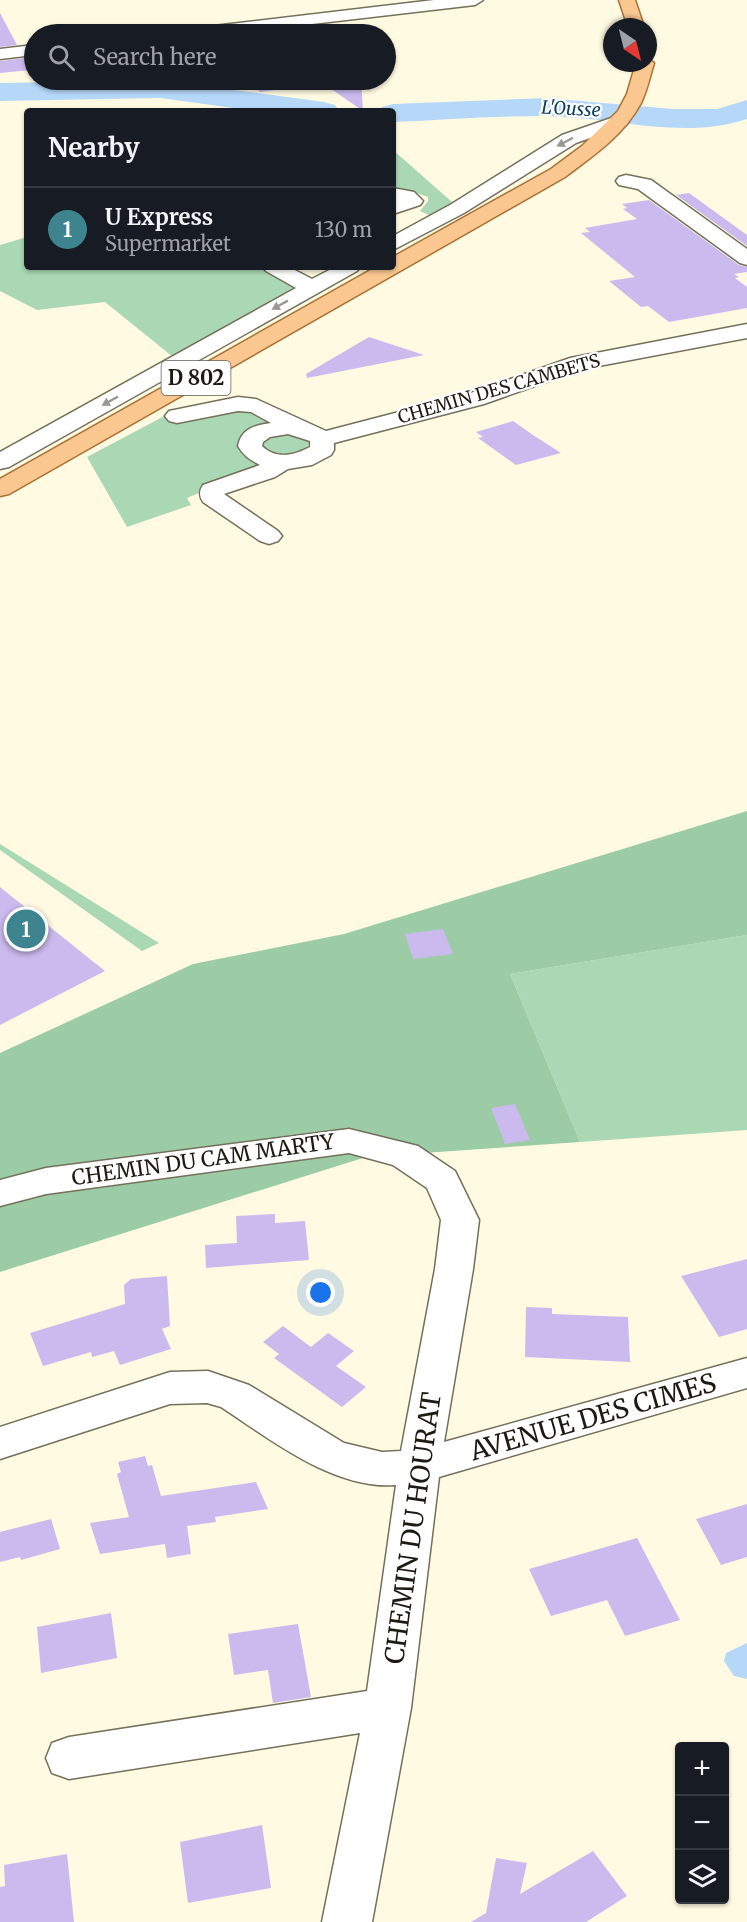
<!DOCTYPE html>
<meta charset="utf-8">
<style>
:root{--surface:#171b24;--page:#20242c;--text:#f1f3f6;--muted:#9ea1a6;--line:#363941;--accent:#3d848e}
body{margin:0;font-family:Merriweather,serif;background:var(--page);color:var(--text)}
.controls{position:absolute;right:18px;bottom:18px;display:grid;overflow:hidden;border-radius:6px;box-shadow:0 2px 4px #0004}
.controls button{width:54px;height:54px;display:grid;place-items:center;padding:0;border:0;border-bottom:2px solid var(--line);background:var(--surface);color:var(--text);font:30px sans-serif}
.compass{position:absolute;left:603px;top:18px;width:54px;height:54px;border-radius:50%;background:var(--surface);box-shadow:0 2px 4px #0004;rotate:145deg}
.you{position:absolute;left:321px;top:1293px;width:21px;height:21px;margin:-15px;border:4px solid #fff;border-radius:50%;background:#1a73e8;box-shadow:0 0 0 9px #1a73e833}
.badge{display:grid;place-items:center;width:39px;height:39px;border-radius:50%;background:var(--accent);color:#fff;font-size:20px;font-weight:700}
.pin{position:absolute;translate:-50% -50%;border:3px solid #fff;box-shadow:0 2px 6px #0006}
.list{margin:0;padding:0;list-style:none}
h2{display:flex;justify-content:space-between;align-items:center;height:78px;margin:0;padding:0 24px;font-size:26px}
h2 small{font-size:20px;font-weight:400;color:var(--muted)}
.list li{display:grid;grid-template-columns:39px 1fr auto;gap:18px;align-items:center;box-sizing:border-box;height:84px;padding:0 24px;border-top:2px solid var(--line)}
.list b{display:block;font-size:22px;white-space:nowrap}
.list p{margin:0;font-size:20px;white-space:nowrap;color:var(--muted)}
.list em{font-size:20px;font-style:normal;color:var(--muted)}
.icon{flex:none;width:33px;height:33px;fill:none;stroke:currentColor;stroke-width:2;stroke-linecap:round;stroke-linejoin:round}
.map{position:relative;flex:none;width:747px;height:1922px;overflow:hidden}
.search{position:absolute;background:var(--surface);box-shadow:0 2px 4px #0004;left:24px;top:24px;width:372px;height:66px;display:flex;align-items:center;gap:15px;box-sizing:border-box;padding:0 21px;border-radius:33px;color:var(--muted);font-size:22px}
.panel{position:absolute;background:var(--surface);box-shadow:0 2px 4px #0004;left:24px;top:108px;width:372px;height:162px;border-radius:6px}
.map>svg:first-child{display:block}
</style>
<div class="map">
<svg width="747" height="1922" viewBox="0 0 747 1922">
<rect width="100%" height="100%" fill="#fffae1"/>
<g fill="#aad7b4">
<polygon points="393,150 452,202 433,217 420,211 428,201 428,197 405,189 393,190"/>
<polygon points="27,237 27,267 260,267 300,289 173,357 105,302 37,310 0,291 0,245"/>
<polygon points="255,408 283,424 239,445 242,454 267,464 187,498 191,505 127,527 87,457 170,413"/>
<path d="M291 434 305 438 309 442 306 450C288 457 278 456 261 448L262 440 273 435Z"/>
<polygon points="0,844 159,943 142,951 0,850"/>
<polygon points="747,935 747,1130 580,1142 510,974"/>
</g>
<polygon fill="#9bcca5" points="747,811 747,935 510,974 580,1142 366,1157 0,1272 0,1053 193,964 344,934"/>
<polygon fill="#b5d8f9" points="747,1643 747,1679 734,1676 724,1661 726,1653"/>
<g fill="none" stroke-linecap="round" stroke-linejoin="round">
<g fill="#b5d8f9" fill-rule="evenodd">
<polygon points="160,80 324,102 335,105 339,111 256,111 160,98 0,101 0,83"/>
<path d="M545 98 674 109H717L747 100V119C682 141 610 116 543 116 493 116 443 120 393 122V111H379L382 107 393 104Z"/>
</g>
</g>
<g fill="#cbbaee">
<polygon points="0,13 17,45 0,47"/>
<polygon points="25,58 31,70 0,73 0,61"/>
<polygon points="247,80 361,80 363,111 324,84 260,92"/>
<polygon points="689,193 747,235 747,246 676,195"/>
<polygon points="649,200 739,265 747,267 747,272 734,274 739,277 735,278 747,287 747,308 669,322 648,306 641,307 609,281 635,277 581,233 590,232 585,228 637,219 623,209 627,208 622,204"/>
<polygon points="369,337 424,355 307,378 306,374"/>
<polygon points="513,421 533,435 561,453 516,465 478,438 483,437 476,432"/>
<polygon points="0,887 105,971 0,1025"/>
<polygon points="443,929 453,954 413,959 405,934"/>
<polygon points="515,1104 530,1140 505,1144 491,1108"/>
<polygon points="275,1214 275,1223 305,1221 309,1260 206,1268 205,1245 237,1243 236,1216"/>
<polygon points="747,1259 747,1329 719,1337 681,1276"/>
<polygon points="167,1276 170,1326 162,1329 171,1349 120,1365 114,1351 92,1357 91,1352 43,1366 30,1333 125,1304 124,1285 131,1279"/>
<polygon points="526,1307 552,1308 552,1314 628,1317 630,1362 525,1357"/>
<polygon points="283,1326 311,1347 328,1333 354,1351 336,1366 366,1387 342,1407 274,1358 279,1354 263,1342"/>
<polygon points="145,1456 148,1466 152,1465 161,1496 256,1482 268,1509 215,1517 216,1522 187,1526 191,1554 167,1558 165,1544 100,1554 90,1523 129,1517 117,1474 121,1472 118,1462"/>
<polygon points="747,1504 747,1557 721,1565 696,1519"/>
<polygon points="51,1519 60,1549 21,1560 20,1557 0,1562 0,1532"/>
<polygon points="637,1538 680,1620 625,1636 607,1600 551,1616 529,1569"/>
<polygon points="111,1613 117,1658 41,1673 37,1627"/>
<polygon points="298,1624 311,1697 273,1703 268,1670 234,1675 228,1634"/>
<polygon points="262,1825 271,1888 188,1903 180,1842"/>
<polygon points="593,1851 627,1896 586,1922 471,1922 486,1913 496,1858 527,1863 520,1894"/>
<polygon points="67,1854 74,1922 0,1922 0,1887 5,1886 4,1865"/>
</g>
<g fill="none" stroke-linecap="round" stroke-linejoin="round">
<g stroke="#75705b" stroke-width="3">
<g id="minor">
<polygon points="434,0 483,0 475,5 226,34 180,34 188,29"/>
<polygon points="34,45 34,55 0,59 0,49"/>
<polygon points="620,115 626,117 629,121 626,125 576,143 464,213 393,250 393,236 450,205 562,135"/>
<polygon points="626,175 651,180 747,249 747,265 740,263 638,189 619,185 616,181 619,177"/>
<polygon points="393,188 414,192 423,201 420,205 393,214 393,201 396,200 393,200"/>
<polygon points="263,267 289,267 312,279 335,267 360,267 357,271 9,467 0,469 0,452 296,288 266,271"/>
<path d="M747 324V338L583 369 484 404 334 443V450L331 455 312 465 288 469 275 477 224 494 278 531 282 536 278 541 269 544 260 541 203 502C199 496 199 491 203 485L260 465C250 460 244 456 238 446 241 429 255 425 271 423L251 412 238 411 177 423 169 421 165 416 169 411 238 397 256 399 326 431 468 394 570 358ZM288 434 310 441V447C295 455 276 460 262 446L263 442 270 437Z"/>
<path d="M349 1129 418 1146 455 1171 479 1220 473 1269 444 1442 747 1358V1388L439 1477 411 1708 372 1922H322L360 1733 69 1779 52 1773 46 1758 52 1743 69 1737 367 1691 396 1485C334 1490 270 1439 221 1407L207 1403 170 1404 0 1459V1427L170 1372 208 1371 249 1385 344 1443 382 1452 401 1451 435 1269 441 1220 427 1188 393 1165 349 1153 46 1194 0 1206V1180L46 1168Z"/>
</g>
</g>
<g stroke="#aa7234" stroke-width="3">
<g id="major">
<polygon points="619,0 635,0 644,27 628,27"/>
<path d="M648 59 654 63C650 76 647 91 641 103 624 135 593 156 565 177L9 494 0 496V479L376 267H393V257L551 169 582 146 618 111 627 94 636 63H648Z"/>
</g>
</g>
<use href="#minor" fill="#fff" fill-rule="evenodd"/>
<use href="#major" fill="#fac791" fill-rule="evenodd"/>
</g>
<defs><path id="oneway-solid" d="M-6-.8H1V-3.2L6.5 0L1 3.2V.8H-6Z" transform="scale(1.5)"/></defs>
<g fill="#999894">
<use href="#oneway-solid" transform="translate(565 142) rotate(152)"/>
<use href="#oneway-solid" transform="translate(280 305) rotate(151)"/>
<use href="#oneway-solid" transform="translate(110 401) rotate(151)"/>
</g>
<g text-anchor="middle" stroke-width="4.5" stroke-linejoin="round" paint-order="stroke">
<g font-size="18" font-style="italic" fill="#0b3c63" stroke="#fff">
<text transform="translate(571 109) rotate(3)" y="6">L'Ousse</text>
</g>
<g font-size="18" fill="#1c1a11" stroke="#fff">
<text transform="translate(499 389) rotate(-16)" y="6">CHEMIN DES CAMBETS</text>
</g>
<rect fill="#fff" stroke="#605f58" stroke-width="1.5" x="161.5" y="361" width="69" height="34" rx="4.5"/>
<g font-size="20" font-weight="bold" fill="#1c1a11">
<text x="196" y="385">D 802</text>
</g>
<g font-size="21" fill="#1c1a11" stroke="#fff">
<text transform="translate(203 1160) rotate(-8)" y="7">CHEMIN DU CAM MARTY</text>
</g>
<g font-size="26" fill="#1c1a11" stroke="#fff">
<text transform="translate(593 1417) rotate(-16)" y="9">AVENUE DES CIMES</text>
<text transform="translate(413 1528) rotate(-82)" y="9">CHEMIN DU HOURAT</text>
</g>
</g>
</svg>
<div class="controls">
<button>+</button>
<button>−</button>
<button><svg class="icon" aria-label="layers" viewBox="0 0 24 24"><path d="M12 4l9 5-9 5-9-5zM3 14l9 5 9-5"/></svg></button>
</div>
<svg class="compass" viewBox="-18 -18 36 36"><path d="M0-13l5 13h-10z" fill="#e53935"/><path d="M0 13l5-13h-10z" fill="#9ea1a6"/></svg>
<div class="you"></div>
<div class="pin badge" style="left:26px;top:929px">1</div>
<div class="search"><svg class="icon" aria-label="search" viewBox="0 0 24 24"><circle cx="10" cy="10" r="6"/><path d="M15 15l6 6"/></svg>Search here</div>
<section class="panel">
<h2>Nearby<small></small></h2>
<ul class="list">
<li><span class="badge">1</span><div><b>U Express</b><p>Supermarket</p></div><em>130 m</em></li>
</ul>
</section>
</div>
